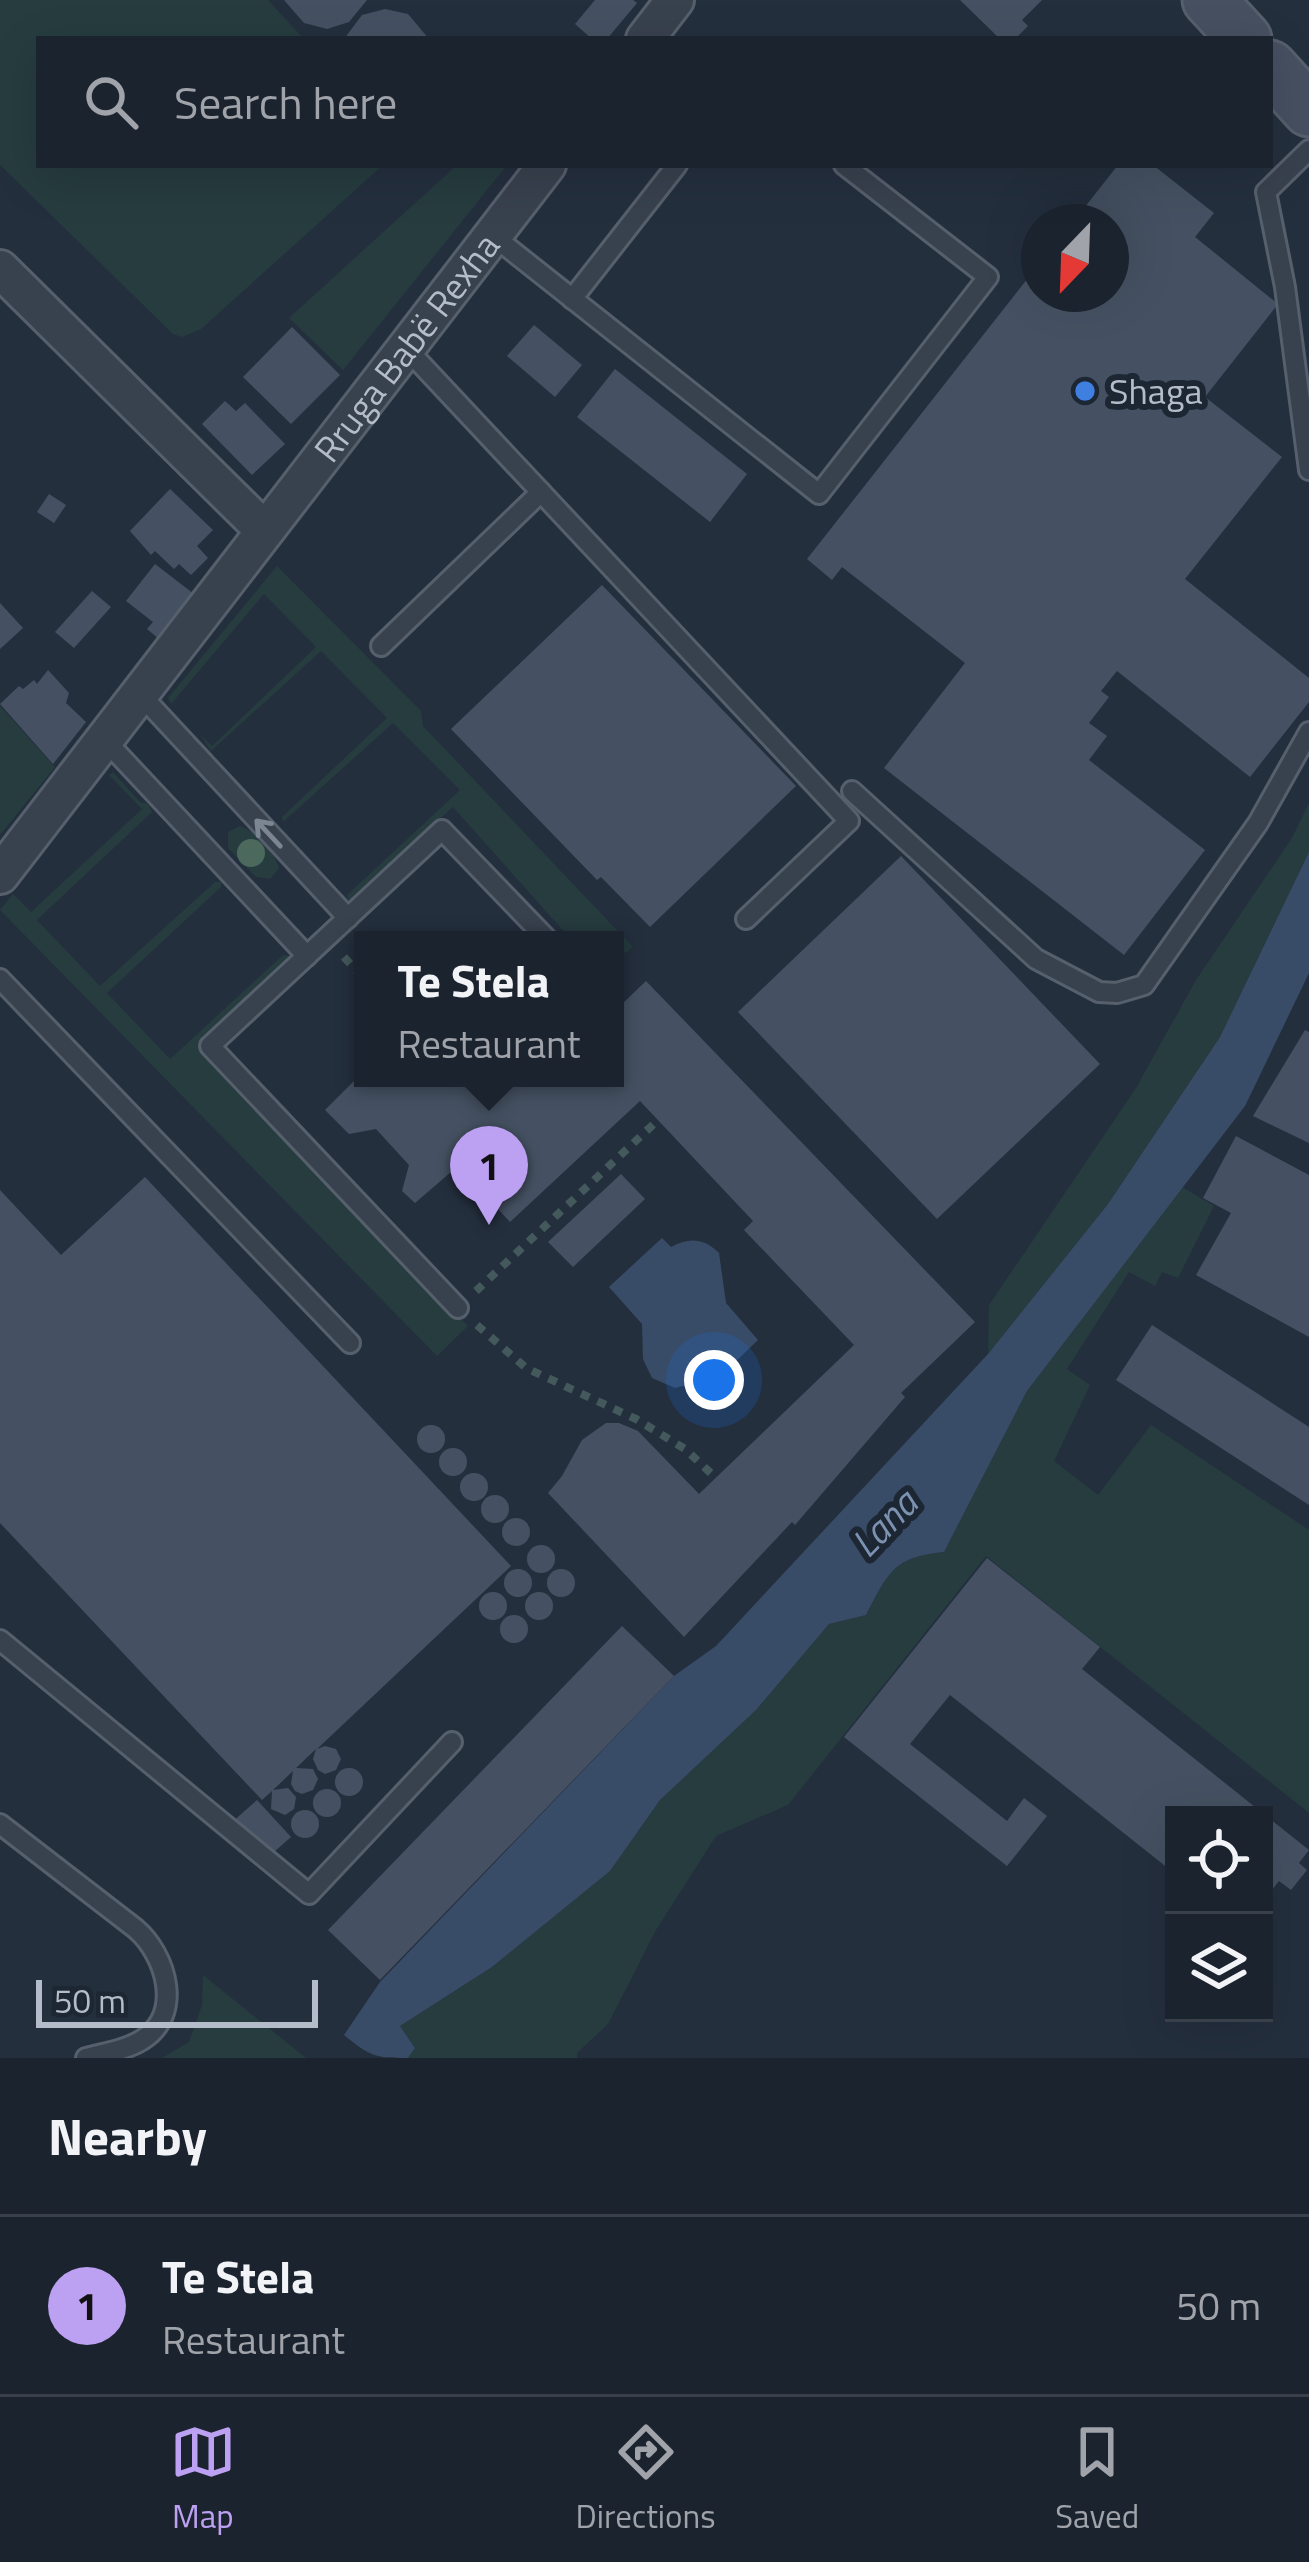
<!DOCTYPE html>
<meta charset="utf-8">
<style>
:root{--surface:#1b232e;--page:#242b36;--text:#f1f3f6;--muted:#a0a4aa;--line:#39404a;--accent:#bca0f2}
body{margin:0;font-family:"Titillium Web",sans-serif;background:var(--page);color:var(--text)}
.controls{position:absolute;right:36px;bottom:36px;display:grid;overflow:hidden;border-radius:0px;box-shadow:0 12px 48px #0002}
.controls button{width:108px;height:108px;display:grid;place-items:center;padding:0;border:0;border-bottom:3px solid var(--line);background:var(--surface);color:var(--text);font:60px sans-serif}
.compass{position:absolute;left:1021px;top:204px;width:108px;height:108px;border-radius:50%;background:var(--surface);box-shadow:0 12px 48px #0002;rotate:203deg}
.scale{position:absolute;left:36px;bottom:30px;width:282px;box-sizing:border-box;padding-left:12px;border:6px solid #b4bcc9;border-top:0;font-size:33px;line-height:42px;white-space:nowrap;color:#b4bcc9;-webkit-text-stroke:9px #1d2633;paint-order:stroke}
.you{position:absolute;left:714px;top:1380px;width:42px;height:42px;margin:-30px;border:9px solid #fff;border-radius:50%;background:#1a73e8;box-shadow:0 0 0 18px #1a73e833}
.badge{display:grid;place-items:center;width:78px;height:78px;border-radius:50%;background:var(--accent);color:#111;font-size:39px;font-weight:700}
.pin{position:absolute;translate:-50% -99px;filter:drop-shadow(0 3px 6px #0008)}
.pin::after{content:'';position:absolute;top:63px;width:42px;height:36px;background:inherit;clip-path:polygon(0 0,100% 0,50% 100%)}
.popup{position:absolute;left:354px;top:931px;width:270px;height:156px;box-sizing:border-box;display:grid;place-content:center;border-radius:0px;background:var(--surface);filter:drop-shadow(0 3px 9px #0005);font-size:39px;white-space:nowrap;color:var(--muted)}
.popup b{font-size:45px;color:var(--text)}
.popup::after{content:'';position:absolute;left:50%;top:100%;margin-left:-24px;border:24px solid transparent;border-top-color:var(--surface)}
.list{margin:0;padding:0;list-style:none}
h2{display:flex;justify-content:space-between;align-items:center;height:156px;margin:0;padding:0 48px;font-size:51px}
h2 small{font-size:39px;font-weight:400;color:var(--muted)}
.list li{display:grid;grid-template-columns:78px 1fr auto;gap:36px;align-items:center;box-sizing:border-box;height:180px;padding:0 48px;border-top:3px solid var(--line)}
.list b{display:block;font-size:45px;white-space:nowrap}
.list p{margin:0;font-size:39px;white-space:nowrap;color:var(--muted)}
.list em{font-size:39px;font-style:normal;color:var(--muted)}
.icon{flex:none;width:66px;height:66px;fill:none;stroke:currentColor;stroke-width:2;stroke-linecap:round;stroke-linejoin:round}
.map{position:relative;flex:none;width:1309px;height:2058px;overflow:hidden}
.search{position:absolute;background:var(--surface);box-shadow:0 12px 48px #0002;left:36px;right:36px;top:36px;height:132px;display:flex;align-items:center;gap:30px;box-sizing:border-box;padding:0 42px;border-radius:0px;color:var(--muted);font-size:45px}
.sheet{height:336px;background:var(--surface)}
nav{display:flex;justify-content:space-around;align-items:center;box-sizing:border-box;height:168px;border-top:3px solid var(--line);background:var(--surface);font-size:33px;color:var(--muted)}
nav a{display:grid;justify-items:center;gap:6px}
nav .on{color:var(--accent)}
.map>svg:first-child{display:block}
</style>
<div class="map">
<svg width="1309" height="2058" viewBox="0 0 1309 2058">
<rect width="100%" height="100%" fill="#242f3e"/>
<g fill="#263c3f">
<polygon points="0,0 268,0 304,39 39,39 39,165 383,165 201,329 182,337 173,334 0,165"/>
<polygon points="457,165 507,165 343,370 289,318"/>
<polygon points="277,566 421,711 423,726 633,947 626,953 615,949 615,940 568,936 453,807 352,900 348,899 347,895 460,790 393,723 283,822 282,817 387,718 321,651 211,751 199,733 212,746 316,647 264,594 171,704 168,698"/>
<polygon points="0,706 55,767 0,835"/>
<polygon points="113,772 140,802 148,804 152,812 37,920 100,986 215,882 221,882 221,887 107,993 170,1059 283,955 289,956 290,961 200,1048 468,1326 437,1356 0,910 13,894 31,912 142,809 109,775"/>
<polygon points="1309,803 1309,852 1220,1037 1108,1204 988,1354 989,1305 1136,1088 1196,980 1292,838"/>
<path d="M240 826C255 831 275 853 279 868L270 879 256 877 228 848V832Z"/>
<path d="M1182 1187 1214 1206 1178 1278 1162 1272 1155 1286 1129 1272 1067 1369 1090 1385 1054 1461 1098 1495 1151 1425 1309 1530V1813L986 1556 788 1805 716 1836 656 1930 608 2024 577 2053V2058H408L415 2048 400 2026 492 1967 610 1871 660 1800 756 1710 829 1624 866 1615C889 1572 893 1557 944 1552L1027 1391Z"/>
<polygon points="203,1975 306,2058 162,2058 189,2042 202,2005"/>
</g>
<g fill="#394c67">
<path d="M1309 852V973L1245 1106 1027 1391 944 1552C893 1557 889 1572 866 1615L829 1624 756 1710 660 1800 610 1871 492 1967 400 2026 415 2048 408 2058C374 2058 370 2056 344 2035L380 1982 674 1676 716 1646 988 1354 1108 1204 1220 1037Z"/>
<path d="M662 1238 671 1247C689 1237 704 1238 719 1253L726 1303 758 1340 706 1390 698 1382 675 1388 652 1378 643 1359 642 1324 609 1287Z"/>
</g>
<g fill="#455162">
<polygon points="284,0 367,0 349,22 327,29 304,23"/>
<polygon points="595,0 633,0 637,3 607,39 592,39 575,24"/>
<polygon points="960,0 1042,0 1022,20 1028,26 1015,39 1000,39"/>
<polygon points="385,9 408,14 429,39 344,39 362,15"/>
<polygon points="1118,165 1153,165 1214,213 1195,237 1278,304 1205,397 1282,457 1185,579 1309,678 1309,702 1250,777 1117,671 1101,691 1109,697 1089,723 1107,736 1089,760 1205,850 1124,955 884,768 965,663 842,567 832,580 807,559 1039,264 1039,294 1111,294 1111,222 1073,222"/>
<polygon points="534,325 582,365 555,397 507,356"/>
<polygon points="292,327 340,375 291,424 243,377"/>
<polygon points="615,369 747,474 710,522 577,417"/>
<polygon points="225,401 236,411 245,403 285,444 252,475 202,424"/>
<polygon points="170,489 213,530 197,546 208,558 191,575 179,564 174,569 155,551 151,555 130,531"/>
<polygon points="49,494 66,505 54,523 37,512"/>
<polygon points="155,564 194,594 159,639 147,629 153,622 126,601"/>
<polygon points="602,585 796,786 650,927 601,877 597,880 451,729"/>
<polygon points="92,591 111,607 74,648 55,632"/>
<polygon points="0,603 23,628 0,649"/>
<polygon points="48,670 69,693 66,703 86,722 53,764 0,704 19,686 23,689 34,680 37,684"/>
<polygon points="901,856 1100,1064 937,1219 738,1012"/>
<polygon points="646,981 975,1322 901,1393 905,1397 795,1525 792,1522 684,1637 548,1493 562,1476 582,1440 606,1423 619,1423 638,1431 699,1494 854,1345 744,1230 753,1221 640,1101 510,1222 458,1166 415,1203 402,1191 409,1165 376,1129 349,1134 325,1110 363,1072 363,1078 615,1078 615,996 622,1004"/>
<polygon points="1305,1030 1309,1032 1309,1143 1253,1116"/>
<polygon points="1236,1136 1309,1175 1309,1337 1196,1275 1231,1213 1203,1198"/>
<polygon points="621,1174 645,1199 573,1267 548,1242"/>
<polygon points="145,1177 511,1566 317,1749 325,1746 336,1749 341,1759 336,1770 325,1774 318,1770 313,1759 316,1749 296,1768 313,1769 318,1779 313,1790 302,1794 295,1791 291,1784 293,1771 273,1790 288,1788 296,1797 294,1809 285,1815 271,1809 272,1791 262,1800 0,1523 0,1190 61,1255"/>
<polygon points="1152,1325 1309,1427 1309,1505 1116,1380"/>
<circle cx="431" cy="1439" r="14"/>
<circle cx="453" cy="1462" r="14"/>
<circle cx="474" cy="1487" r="14"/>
<circle cx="495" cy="1509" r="14"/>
<circle cx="516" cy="1532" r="14"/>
<circle cx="541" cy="1559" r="14"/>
<polygon points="987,1558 1100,1647 1082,1669 1309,1850 1299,1863 1307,1870 1291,1890 1279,1881 1264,1900 1264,1815 1174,1815 1174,1873 950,1695 910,1744 1007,1821 1024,1798 1047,1816 1007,1866 844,1737"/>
<circle cx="561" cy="1583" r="14"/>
<circle cx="518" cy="1583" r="14"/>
<circle cx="539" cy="1606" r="14"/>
<circle cx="493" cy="1606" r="14"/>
<circle cx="514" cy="1629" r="14"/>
<polygon points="622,1626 674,1676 380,1980 328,1930"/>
<circle cx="349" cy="1782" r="14"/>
<circle cx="327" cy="1803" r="14"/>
<polygon points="257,1800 291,1837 274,1852 244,1837 231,1823"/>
<circle cx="305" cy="1824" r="14"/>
</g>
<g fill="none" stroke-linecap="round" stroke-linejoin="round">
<g stroke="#565f6c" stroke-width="24">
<g id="service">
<polyline points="1309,150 1266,192 1285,287 1309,470"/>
<polyline points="492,235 819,494 988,277 844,165"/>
<polyline points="572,299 677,165"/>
<polyline points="405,347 849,821 746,919"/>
<polyline points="381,646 541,492"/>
<polyline points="139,693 348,918"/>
<polyline points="104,739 307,956"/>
<polyline points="852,791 1036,959 1099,992 1117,993 1144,985 1258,823 1309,732"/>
<polyline points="0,979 350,1343"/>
<polyline points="458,1308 210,1046 442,830 548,940"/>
<polyline points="0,1640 309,1894 452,1742"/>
<path d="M0 1824 136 1929C166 1955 184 2014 142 2040 126 2050 105 2053 86 2058"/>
</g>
</g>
<g stroke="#565f6c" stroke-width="42">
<g id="minor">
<polyline points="645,39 675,0"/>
<polyline points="0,269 263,529"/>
<path id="s1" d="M0 875 547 165"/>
</g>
</g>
<g stroke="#565f6c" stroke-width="57">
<g id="secondary">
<polyline points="1209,0 1245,39"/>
<polyline points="1270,67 1309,110"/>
</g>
</g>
<g stroke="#44595c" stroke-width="8" stroke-dasharray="9 9" stroke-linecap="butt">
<polyline points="344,957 363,978"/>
<polyline points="476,1291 658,1120"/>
<polyline points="477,1325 526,1368 636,1419 685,1449 716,1478"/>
</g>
<use href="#service" stroke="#38414e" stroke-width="18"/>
<use href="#minor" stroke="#38414e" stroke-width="36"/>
<use href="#secondary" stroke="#465061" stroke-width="51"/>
</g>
<circle fill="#4b6a5d" cx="251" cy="853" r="14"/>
<defs><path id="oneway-shaft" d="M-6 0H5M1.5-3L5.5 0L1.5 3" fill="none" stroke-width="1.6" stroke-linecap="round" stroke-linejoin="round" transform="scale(3)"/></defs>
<use stroke="#7c8592" href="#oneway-shaft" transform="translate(268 833) rotate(-133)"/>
<circle fill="#3f7fe0" stroke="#1d2633" stroke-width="4.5" cx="1085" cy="391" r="12"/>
<g text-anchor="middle" stroke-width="12" stroke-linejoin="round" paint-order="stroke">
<g font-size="36" fill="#b4bcc9" stroke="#1d2633">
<text dy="13" stroke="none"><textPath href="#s1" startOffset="666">Rruga Babë Rexha</textPath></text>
</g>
<g font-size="36" fill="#b4bcc9" stroke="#1d2633" text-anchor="start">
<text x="1109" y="404">Shaga</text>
</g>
<g font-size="39" font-style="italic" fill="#7c92b1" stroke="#1d2633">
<text transform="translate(884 1523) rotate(-46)" y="14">Lana</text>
</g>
</g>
</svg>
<div class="controls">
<button><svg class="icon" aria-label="locate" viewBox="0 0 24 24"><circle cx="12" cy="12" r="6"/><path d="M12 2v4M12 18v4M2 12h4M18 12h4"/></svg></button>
<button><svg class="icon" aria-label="layers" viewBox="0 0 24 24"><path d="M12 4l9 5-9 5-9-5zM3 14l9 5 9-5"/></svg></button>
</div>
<svg class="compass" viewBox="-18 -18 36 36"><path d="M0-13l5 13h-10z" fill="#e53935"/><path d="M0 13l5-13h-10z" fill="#a0a4aa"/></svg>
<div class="scale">50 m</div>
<div class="you"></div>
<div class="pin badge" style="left:489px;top:1225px">1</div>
<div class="popup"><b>Te Stela</b>Restaurant</div>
<div class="search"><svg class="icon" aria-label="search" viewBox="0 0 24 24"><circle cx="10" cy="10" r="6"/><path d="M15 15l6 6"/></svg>Search here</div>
</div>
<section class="sheet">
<h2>Nearby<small></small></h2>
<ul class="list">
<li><span class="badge">1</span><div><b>Te Stela</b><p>Restaurant</p></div><em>50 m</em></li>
</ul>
</section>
<nav>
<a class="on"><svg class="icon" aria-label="map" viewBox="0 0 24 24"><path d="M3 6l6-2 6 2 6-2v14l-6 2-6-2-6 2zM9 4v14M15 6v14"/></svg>Map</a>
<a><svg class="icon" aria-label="directions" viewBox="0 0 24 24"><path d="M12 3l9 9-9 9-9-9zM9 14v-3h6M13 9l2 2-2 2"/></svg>Directions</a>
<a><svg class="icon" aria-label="saved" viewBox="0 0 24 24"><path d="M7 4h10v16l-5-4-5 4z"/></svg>Saved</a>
</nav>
